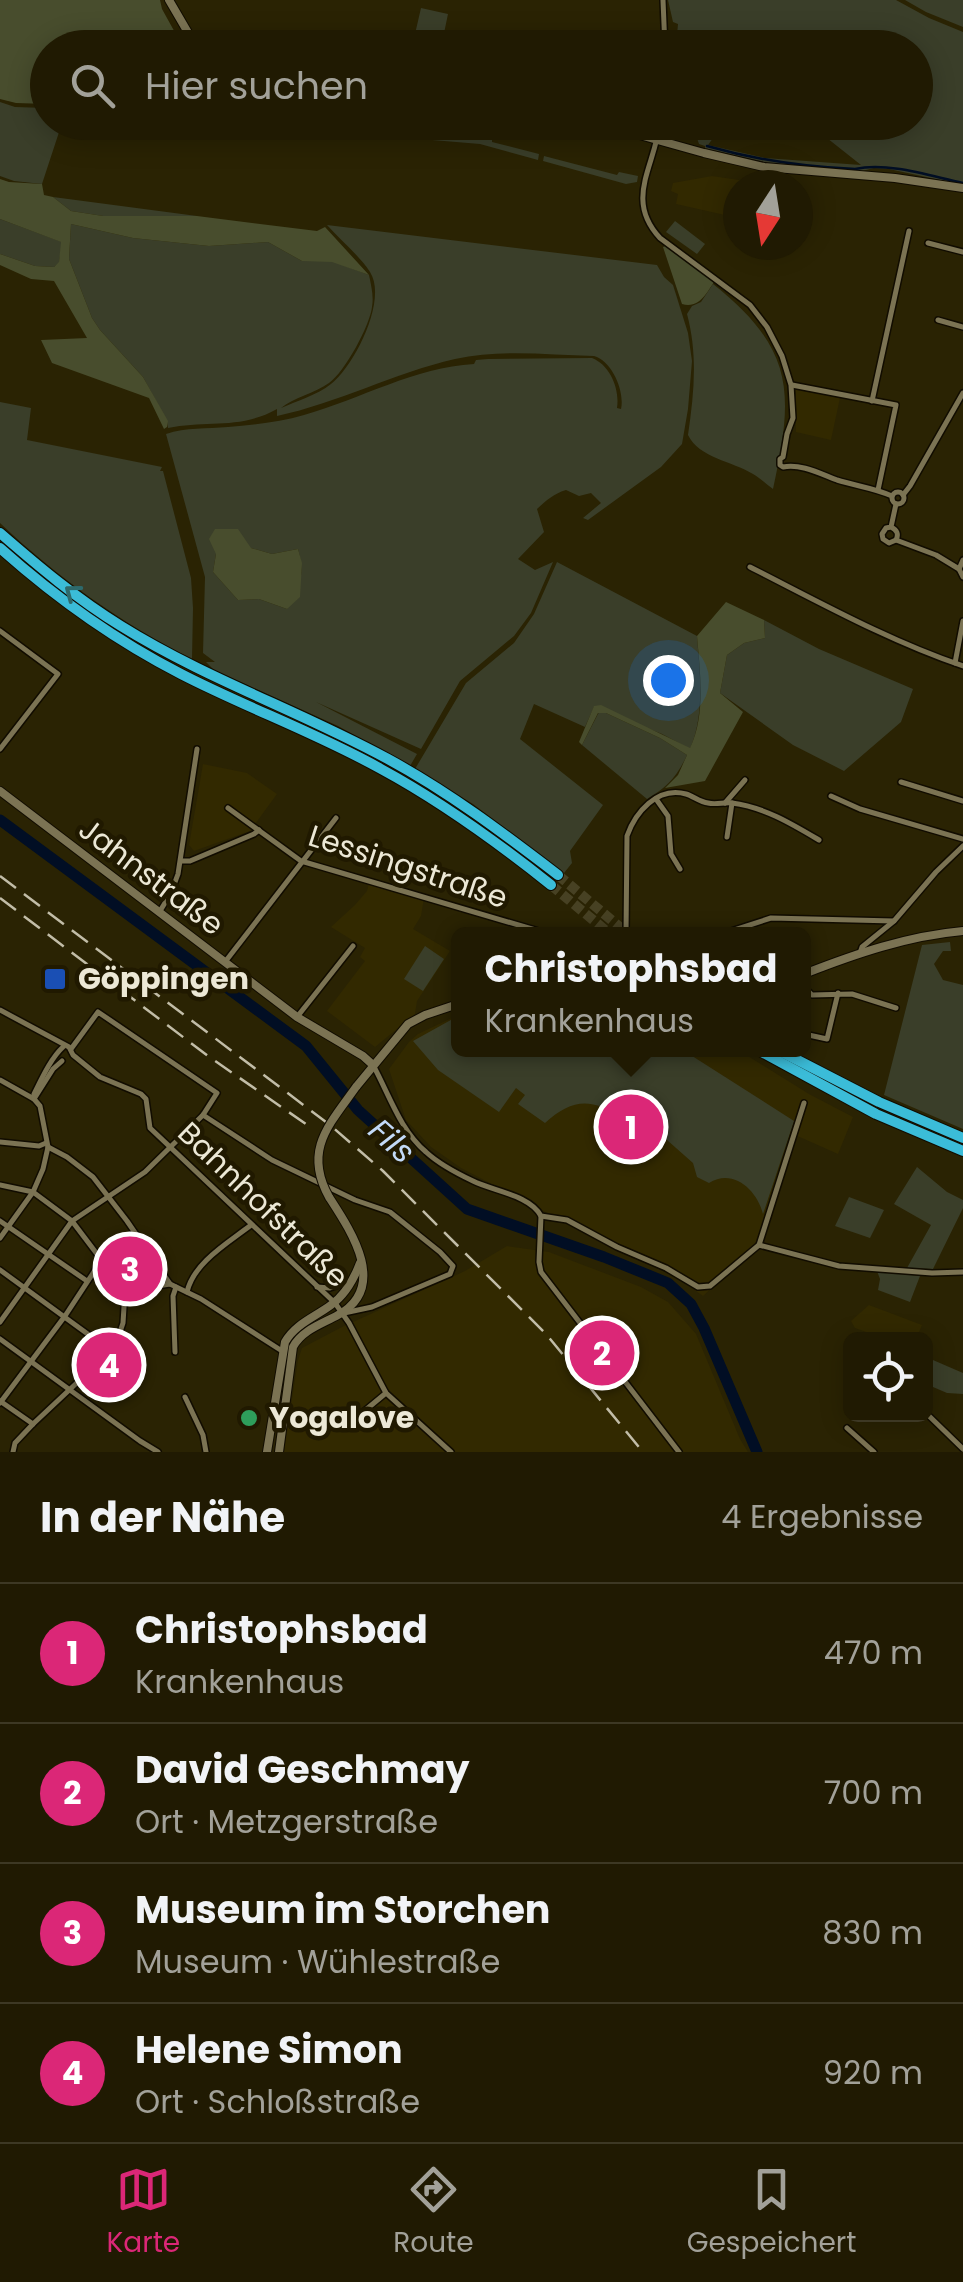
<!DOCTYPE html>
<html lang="de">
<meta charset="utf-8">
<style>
:root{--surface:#201a02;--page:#2d2711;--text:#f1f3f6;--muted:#a2a199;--line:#3d3824;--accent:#db2777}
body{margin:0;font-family:Poppins,sans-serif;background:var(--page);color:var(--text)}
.controls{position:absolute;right:30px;bottom:30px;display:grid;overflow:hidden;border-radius:15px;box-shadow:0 5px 25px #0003}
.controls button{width:90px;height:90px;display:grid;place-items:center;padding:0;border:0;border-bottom:2px solid var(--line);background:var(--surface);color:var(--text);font:50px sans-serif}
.compass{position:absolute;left:723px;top:170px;width:90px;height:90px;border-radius:50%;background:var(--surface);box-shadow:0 5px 25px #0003;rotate:192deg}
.you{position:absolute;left:668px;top:680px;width:35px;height:35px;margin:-25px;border:8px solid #fff;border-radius:50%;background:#1a73e8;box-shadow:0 0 0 15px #1a73e833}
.badge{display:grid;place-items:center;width:65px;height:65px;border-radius:50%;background:var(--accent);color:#fff;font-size:32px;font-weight:700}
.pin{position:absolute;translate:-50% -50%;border:5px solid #fff;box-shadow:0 2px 10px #0006}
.popup{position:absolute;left:451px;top:927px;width:360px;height:130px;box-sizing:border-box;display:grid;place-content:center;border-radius:15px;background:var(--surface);filter:drop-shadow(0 2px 8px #0005);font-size:32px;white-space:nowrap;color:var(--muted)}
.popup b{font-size:38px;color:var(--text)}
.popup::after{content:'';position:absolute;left:50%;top:100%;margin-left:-20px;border:20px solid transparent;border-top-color:var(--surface)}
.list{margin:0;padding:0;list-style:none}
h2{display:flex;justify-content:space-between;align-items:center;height:130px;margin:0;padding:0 40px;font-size:42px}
h2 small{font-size:32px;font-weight:400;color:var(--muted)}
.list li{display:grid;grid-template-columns:65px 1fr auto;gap:30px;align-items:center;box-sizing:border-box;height:140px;padding:0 40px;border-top:2px solid var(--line)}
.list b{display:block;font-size:38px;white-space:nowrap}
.list p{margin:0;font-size:32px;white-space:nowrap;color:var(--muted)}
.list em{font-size:32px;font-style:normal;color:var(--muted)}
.icon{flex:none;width:55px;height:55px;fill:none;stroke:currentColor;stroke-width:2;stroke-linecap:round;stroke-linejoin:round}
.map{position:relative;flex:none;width:963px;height:1452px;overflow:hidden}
.search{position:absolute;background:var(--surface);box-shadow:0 5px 25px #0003;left:30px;right:30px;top:30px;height:110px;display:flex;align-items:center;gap:25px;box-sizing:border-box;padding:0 35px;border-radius:55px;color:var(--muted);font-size:38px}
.sheet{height:690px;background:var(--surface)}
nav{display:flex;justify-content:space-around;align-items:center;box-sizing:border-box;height:140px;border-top:2px solid var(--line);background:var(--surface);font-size:28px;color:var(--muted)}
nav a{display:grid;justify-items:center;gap:5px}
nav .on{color:var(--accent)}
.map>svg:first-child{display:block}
</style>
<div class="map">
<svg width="963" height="1452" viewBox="0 0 963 1452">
<rect width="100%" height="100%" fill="#2a2303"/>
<g fill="#322900">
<polygon points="712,176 759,183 759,185 738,185 738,218 676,204 678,194 671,191 673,183"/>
<polygon points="796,389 840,398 831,440 796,432"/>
<polygon points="203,764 247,773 277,794 250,831 194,851 189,845"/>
<polygon points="369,883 424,898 421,916 413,929 450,951 417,1001 415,1014 375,1047 327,1011 365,961 360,957 365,948 331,927 355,905 367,891"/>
<polygon points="458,1015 458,1050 738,1050 809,1094 853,1117 838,1154 793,1134 757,1245 703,1296 671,1273 615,1248 461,1168 431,1147 406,1120 389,1069 409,1042 418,1034"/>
<polygon points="507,1246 549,1252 641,1287 668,1302 696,1334 740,1439 748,1452 284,1452 298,1360 302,1348 342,1327 465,1271"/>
<polygon points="869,1305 922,1325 916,1339 886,1339 855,1328 851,1321"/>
</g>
<g fill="#3a3e29" fill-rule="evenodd">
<polygon points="668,0 896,0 929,18 963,32 963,185 889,169 874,168 858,172 772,164 705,148 705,146 699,144 697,138 708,123 724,123 708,145 765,158 861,165 808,123 916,122 916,48 693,47 677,35 678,24 673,22"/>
<polygon points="905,0 963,0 963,27 926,12"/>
<polygon points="421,8 448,14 443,38 432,36 431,47 412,47"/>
<polygon points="0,102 15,107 47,108 48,122 62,123 42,184 14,181 0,176"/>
<polygon points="291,123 342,128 381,124 369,135 331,131"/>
<polygon points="392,125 403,137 423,132 473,129 492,138 492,142 539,154 538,160 480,144 372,135 383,126"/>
<polygon points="544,156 617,175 619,172 638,176 637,182 626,184 543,161"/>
<polygon points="53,197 197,216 103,216 71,211"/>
<polygon points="0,219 62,242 59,263 54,267 35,266 0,254"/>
<polygon points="675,221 705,244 697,254 666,232"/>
<path d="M71 224 133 238 209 246 268 242 302 261H332L369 275C371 285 374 296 372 307 370 325 345 372 329 383 315 393 293 398 281 408 297 401 317 395 331 384 354 366 388 300 370 272 359 255 340 240 327 225L657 265 664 277 673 285 688 333 692 361 688 409 682 444 661 467 588 520 583 518 601 503 591 493 579 496 566 490C553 494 547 500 537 509L544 532 518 559 535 570 553 562 531 613 514 636 460 681 421 749 316 702 417 754 410 766 338 726 214 670 206 662H215L203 653 205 577 166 434C186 427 207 429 228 427 253 425 280 422 304 415 361 399 415 367 474 364L476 360 488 359 592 358C610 365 620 389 617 408L621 409C625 391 612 361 594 356 548 355 500 349 455 359 394 373 338 403 277 416V409C240 430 207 420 168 428L167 421 143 377 100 330 92 318 69 259ZM251 548 272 554 298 549C306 577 299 585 287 609L259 599 238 600 213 572 216 554Z"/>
<path d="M713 284C795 349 794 393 773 489 766 484 760 478 753 474 732 461 699 458 688 435 694 394 698 355 687 314L692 306 701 302Z"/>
<path d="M0 402 31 408 27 440 162 467 160 471H163L191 578 193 608 192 659C122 624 57 577 0 523Z"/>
<path d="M557 562 697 636C700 673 705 714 690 749L662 734 594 707 585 727 534 704 520 739 603 805 570 851 572 863 564 873 473 804 415 769 466 683 514 643 534 614Z"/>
<polygon points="764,620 819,649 913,689 901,722 844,771 793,745 720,693 727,655 744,643 765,638"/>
<path d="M599 712 606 713 660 738 687 755C677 777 667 787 647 799L582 745Z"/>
<polygon points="950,942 951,951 943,951 934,964 943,980 963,985 963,1129 884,1095 922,945"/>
<polygon points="425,946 444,959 423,991 404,979"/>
<path d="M458 1016V1050H690L689 1054 794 1121 763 1214C757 1190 733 1168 709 1183L697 1177 693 1163 650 1125 643 1132C634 1129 629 1124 621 1118 592 1097 571 1099 545 1123L518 1104 525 1095 516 1088 499 1112 438 1070 413 1041Z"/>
<polygon points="917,1167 947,1192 963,1200 963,1208 933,1269 907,1268 931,1225 894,1204"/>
<polygon points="849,1197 884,1210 870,1238 835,1226"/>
<polygon points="877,1271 920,1276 910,1302 878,1290 880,1279"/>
<polygon points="926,1357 963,1373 963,1394 947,1393 926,1384"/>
</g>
<g fill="#484d2d">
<polygon points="0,0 160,0 162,9 183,47 48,48 47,104 16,103 0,99"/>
<polygon points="0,179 9,182 42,184 44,195 53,197 71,211 103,216 197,216 317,231 325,227 369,275 332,262 302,261 268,242 209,246 133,238 71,224 69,259 92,318 100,330 143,377 168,421 167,427 164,429 149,398 52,363 41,340 87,338 54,281 31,279 0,265 0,254 35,266 54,267 59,262 61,242 0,219"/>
<path d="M668 245 716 279C707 292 700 309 682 304L663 247Z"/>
<polygon points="215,529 238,529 251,548 272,554 298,549 302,563 300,597 287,609 259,599 238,600 213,572 216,554 209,539"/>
<path d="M726 602 764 620 765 638 744 643 727 655 720 693 743 712 705 781 665 788 678 775 687 755 660 738 606 713H598L582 745 579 742 594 706 601 705 690 748C706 715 700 672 697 636Z"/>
</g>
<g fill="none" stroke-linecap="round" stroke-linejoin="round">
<path stroke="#010e24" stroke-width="2.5" d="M707 146C756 160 804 167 855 169 889 162 930 176 963 183"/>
<polyline stroke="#010e24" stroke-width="11" points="0,820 306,1046 358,1110 467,1209 604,1257 668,1283 691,1304 704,1328 757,1452"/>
<g stroke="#474123" stroke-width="10" stroke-dasharray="10 5" stroke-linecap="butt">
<polyline points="558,875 628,934"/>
<polyline points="551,885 610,934"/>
</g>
<g stroke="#110c00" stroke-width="8">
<g id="street">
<polyline points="663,0 665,48"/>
<path d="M660 122C655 167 624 199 660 238L750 305 767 327 782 356 791 385 793 418 787 434 783 457 780 459V465L783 467C800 463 821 474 837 480 856 486 874 488 892 496"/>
<polyline points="928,243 963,252"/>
<polyline points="938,320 963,327"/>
<polyline points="792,385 896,405 878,490"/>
<polyline points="872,401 909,231"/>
<circle cx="898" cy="498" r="6"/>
<polyline points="903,495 910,486 963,393"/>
<path d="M891 527 886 528 882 534 883 539 889 543 896 540C899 534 897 530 891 527L896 504"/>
<polyline points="896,540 936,555 959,569"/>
<polyline points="963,560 959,569 963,577"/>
<path d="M750 567C819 602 889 641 963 666"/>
<polyline points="0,631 58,674 0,749"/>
<polyline points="955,663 963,621"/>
<polyline points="901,782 963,801"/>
<polyline points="831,796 860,809 963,839"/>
<polyline points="656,799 668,816 671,854 680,869"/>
<polyline points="725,803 745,780"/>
<polyline points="228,808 301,861 549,934"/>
<polyline points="727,837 732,803"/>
<polyline points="181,861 190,861 254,834 259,830"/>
<polyline points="160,911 171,893 178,874 197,749"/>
<path d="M626 934 627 836C635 813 657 786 686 794 693 796 700 802 708 803 716 805 724 802 732 803 764 807 792 824 819 840"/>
<polyline points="722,934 771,918 894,921"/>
<polyline points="860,953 862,947 894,921 936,872 963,846"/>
<polyline points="225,962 336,818"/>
<polyline points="804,987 812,995 852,994 896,1008"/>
<polyline points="0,1010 69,1047 73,1055 100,1077 141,1094 146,1099 150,1128 335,1303 349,1323 386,1393 451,1452"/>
<polyline points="297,1017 353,946"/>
<polyline points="804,1034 827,1039 838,993"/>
<path d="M373 1065C389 1094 400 1130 426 1152 439 1164 456 1173 473 1181 493 1191 530 1195 541 1216L567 1220 617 1247 666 1268 698 1287 710 1286 759 1245 804 1103"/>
<polyline points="0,1080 34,1099"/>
<polyline points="34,1099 53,1069 62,1061"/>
<polyline points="203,1115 272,1160 355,1200 390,1212 440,1252 453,1266 450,1274 372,1307 344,1313"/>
<polyline points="0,1142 39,1146 46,1143"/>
<polyline points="48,1147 67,1157 93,1177 127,1221 170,1284 201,1299 282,1351"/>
<polyline points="0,1185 33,1192 72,1221 125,1291"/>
<polyline points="541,1216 539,1262 541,1272 679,1452"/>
<polyline points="0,1221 87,1281"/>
<path d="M0 1238 33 1192 43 1169 48 1147 40 1106 34 1099V1094C42 1078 51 1058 63 1047"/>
<polyline points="759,1245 839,1266 932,1273 963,1272"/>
<polyline points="0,1270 111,1351"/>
<polyline points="317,1287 330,1288 348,1282"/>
<polyline points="125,1291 170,1284"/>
<path d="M187 1292C194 1262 228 1243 251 1225"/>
<polyline points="0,1322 72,1221 145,1172 203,1115 217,1093 98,1012 71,1049"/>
<polyline points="0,1339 140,1441 158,1452"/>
<polyline points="175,1352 173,1296 176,1287"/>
<polyline points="185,1397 203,1435 206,1452"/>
<polyline points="0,1401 33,1424"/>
<polyline points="0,1403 65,1316 101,1261"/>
<polyline points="926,1413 963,1449"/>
<polyline points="351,1422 386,1393"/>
<polyline points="847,1428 874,1452"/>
<polyline points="13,1452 15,1443 33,1424 115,1347 123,1323 125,1291"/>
</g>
</g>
<g stroke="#110c00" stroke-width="10">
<g id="secondary">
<polyline points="169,0 197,48"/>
<polyline points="593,122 704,153 764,167 895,178 963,188"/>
<polyline points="0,791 297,1017 363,1056 373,1065"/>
<path d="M804 974C855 954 907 936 963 931"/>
<polyline points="356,1087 408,1024 425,1015 458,1004"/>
<path d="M267 1452 285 1342C295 1324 315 1317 331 1305 345 1295 354 1279 360 1263"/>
<path d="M279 1452 293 1347C302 1330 322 1324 338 1315 389 1287 351 1231 329 1197"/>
</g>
</g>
<g stroke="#110c00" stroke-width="12">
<g id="highway">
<path d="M0 533C38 566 77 599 121 626 206 679 300 711 388 759 449 792 503 833 558 875"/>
<path d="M0 548C57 599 113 639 181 674 247 708 317 733 381 769 442 802 497 842 551 885"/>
<polyline points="758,1050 876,1114 963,1151"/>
<polyline points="778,1050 879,1102 963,1138"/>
</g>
</g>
<use href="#street" stroke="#7b7353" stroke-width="5"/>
<use href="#secondary" stroke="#7b7353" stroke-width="8"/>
<use href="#highway" stroke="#3bbcd8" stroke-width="10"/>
<g stroke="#c2bda8" stroke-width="2.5" stroke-dasharray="20 10" stroke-linecap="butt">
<polyline points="0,876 330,1125 383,1171 546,1334 643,1452"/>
<polyline points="0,898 208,1056 313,1129"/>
</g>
<g stroke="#110c00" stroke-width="10" stroke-linecap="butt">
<path id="secondary-bridge" d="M329 1197C303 1150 329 1125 356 1087"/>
</g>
<use href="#secondary-bridge" stroke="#7b7353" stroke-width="8"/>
</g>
<defs><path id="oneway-chevron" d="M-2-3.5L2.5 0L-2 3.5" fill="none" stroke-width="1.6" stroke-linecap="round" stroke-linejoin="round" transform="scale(2.5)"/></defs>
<use stroke="#2e6a6c" href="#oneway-chevron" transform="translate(72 592) rotate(-143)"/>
<rect fill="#1a4fb4" stroke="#201900" stroke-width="4" x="43" y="967" width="24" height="24" rx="5"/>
<circle fill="#2e9e5b" stroke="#201900" stroke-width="4" cx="249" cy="1418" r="10"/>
<g text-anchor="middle" stroke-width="9" stroke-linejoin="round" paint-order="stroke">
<g font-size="30" fill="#ece8d6" stroke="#201900">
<text transform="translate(408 867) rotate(18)" y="10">Lessingstraße</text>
<text transform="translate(151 877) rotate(37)" y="10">Jahnstraße</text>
<text transform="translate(263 1205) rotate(44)" y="10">Bahnhofstraße</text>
</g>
<g font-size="30" font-weight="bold" fill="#ece8d6" stroke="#201900" text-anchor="start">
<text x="78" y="989">Göppingen</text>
<text x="269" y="1428">Yogalove</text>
</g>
<g font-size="32" font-style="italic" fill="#c3daf8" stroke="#201900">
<text transform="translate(392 1141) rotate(42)" y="11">Fils</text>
</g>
</g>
</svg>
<div class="controls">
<button><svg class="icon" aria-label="locate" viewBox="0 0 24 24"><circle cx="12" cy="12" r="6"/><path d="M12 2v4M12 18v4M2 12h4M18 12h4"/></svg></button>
</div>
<svg class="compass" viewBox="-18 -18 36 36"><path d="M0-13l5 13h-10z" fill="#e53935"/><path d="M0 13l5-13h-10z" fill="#a2a199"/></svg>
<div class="you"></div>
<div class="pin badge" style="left:631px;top:1127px">1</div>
<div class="popup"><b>Christophsbad</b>Krankenhaus</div>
<div class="pin badge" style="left:602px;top:1353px">2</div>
<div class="pin badge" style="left:130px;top:1269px">3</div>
<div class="pin badge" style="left:109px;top:1365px">4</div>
<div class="search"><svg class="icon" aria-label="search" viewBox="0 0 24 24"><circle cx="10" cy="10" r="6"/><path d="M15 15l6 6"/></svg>Hier suchen</div>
</div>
<section class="sheet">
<h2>In der Nähe<small>4 Ergebnisse</small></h2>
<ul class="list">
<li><span class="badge">1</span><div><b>Christophsbad</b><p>Krankenhaus</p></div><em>470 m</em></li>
<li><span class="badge">2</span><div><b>David Geschmay</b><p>Ort · Metzgerstraße</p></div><em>700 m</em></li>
<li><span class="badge">3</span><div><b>Museum im Storchen</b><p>Museum · Wühlestraße</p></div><em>830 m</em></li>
<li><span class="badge">4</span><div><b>Helene Simon</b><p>Ort · Schloßstraße</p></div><em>920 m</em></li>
</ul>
</section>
<nav>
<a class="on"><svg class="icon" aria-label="map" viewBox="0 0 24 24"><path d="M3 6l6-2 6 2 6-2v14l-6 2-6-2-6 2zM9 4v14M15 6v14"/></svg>Karte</a>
<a><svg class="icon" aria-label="directions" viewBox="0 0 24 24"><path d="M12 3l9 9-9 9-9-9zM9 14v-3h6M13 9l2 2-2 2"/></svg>Route</a>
<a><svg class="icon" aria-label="saved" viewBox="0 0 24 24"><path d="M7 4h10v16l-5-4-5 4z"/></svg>Gespeichert</a>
</nav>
